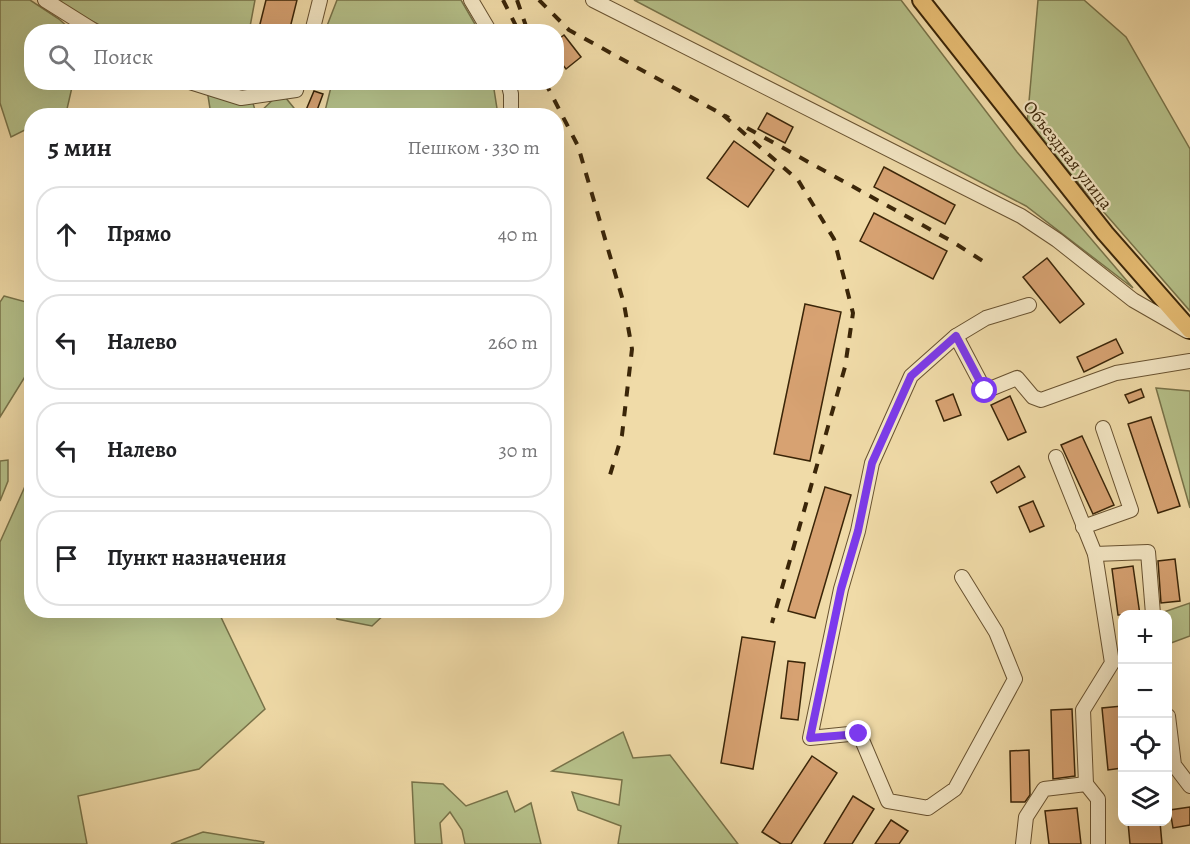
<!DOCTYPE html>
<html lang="ru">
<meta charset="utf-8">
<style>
:root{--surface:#fff;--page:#f6f6f6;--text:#202124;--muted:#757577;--line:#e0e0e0}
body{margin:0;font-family:Alegreya,serif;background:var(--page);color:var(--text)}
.controls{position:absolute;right:18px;bottom:18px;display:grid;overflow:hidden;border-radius:12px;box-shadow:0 6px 24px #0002}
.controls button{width:54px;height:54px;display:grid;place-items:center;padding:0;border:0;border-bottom:2px solid var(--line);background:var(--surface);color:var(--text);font:30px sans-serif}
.stop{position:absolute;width:18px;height:18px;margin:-14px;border:4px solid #7c3aed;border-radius:50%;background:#fff}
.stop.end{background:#7c3aed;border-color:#fff;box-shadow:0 2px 6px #0008}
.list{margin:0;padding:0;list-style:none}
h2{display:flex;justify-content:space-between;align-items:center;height:78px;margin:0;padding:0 24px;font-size:26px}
h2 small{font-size:20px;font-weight:400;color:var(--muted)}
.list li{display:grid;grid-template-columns:39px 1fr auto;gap:18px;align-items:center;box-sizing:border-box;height:96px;margin:0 12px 12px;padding:0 12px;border:2px solid var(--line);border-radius:24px}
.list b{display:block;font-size:22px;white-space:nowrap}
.list em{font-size:20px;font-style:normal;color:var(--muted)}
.icon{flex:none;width:33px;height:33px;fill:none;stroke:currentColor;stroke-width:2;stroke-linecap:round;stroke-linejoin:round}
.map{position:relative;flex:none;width:1190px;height:844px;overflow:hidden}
.search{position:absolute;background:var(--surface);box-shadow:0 6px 24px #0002;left:24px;top:24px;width:540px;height:66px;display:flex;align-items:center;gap:15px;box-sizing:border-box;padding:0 21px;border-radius:24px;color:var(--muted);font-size:22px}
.panel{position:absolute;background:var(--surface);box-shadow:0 6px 24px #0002;left:24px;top:108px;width:540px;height:510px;border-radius:24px}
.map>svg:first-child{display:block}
</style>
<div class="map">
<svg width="1190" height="844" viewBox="0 0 1190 844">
<rect width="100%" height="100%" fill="#f0dba8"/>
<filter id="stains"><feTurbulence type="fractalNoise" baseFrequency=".00333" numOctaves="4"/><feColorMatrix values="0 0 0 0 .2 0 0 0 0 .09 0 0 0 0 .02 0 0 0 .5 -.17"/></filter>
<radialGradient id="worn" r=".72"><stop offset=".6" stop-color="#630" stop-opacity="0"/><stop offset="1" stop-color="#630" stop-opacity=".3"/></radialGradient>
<g fill="#b6c18a" stroke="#787349" stroke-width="1.5">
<polygon points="0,0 30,0 59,19 72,31 32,32 32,82 73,83 67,109 55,115 32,116 31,127 11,137 0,103"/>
<polygon points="51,0 255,0 249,32 111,31"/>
<polygon points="337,0 461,0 479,31 325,31"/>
<polygon points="634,0 901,0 1017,152 1133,288 1026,206"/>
<polygon points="1038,0 1084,0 1126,37 1190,149 1190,311 1027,124"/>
<polygon points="206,83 247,83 255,110 244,115 211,115"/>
<polygon points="332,83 493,83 498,115 324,115"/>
<polygon points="281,92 298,113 307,115 256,116"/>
<polygon points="4,296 30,303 32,309 31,367 0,417 0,302"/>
<polygon points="1156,388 1190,391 1190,508"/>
<polygon points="8,460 8,481 0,501 0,461"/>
<polygon points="31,473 32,610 218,611 265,709 199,769 78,796 87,844 0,844 0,542"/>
<polygon points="1190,603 1190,636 1171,643 1168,632 1168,614 1161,613"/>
<polygon points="335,611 335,610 388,611 372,626 337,619"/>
<polygon points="623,732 633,758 670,755 738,844 618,844 621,826 578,810 572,792 619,805 622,780 552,771"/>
<polygon points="412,782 443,784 466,806 507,791 515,812 531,803 541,844 465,844 462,830 450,812 440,823 442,844 415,844"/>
<polygon points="203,832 264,842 263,844 171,844"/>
</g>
<g fill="#d7a272" stroke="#3a2508" stroke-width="1.5">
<polygon points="266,0 297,0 289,32 258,32"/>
<polygon points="564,35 581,57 566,69 556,56 556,41"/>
<polygon points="314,91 323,94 316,113 306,110"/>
<polygon points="767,113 793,127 785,143 758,129"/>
<polygon points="734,141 774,170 748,207 707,178"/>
<polygon points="884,167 955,205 945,224 874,187"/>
<polygon points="874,213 947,251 933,279 860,241"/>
<polygon points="1047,258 1084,304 1060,323 1023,277"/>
<polygon points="805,304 841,312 810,461 774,454"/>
<polygon points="1116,339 1123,353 1084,372 1077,357"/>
<polygon points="1141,389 1144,397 1129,403 1125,395"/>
<polygon points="953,394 961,415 944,421 936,401"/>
<polygon points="1010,396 1026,432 1008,440 991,405"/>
<polygon points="1151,417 1180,506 1158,513 1128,424"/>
<polygon points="1082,436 1114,505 1093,514 1061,445"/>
<polygon points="1019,466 1025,477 997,493 991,482"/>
<polygon points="825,487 851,495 815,618 788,611"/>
<polygon points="1033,501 1044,526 1030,532 1019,507"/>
<polygon points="1175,559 1180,601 1161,603 1158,561"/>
<polygon points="1133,566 1140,615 1118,615 1112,569"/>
<polygon points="742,637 775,642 753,769 721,763"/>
<polygon points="788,661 805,663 798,720 781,718"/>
<polygon points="1122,706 1122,768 1108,770 1102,708"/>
<polygon points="1072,709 1075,776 1053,779 1051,710"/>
<polygon points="1029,750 1030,795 1025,802 1011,802 1010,751"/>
<polygon points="812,756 837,773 791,844 781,844 762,832"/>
<polygon points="853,796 874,809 852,844 824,844"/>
<polygon points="1190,807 1190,825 1173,828 1170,810"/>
<polygon points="1077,808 1081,844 1049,844 1045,811"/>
<polygon points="891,820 908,831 899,844 875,844"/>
<polygon points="1128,822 1160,822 1162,844 1130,844"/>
</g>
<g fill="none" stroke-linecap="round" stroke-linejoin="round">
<g stroke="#685230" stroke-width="16">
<g id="minor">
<polyline points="45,0 96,32"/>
<polyline points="471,0 490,32"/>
<polyline points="593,0 1021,216 1057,240 1133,300 1187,331"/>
<polyline points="312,32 320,0"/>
<polyline points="190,82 241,98 296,90 298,82"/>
<polyline points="508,82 511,94 511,116"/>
<polyline points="956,336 986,318 1029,305"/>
<polyline points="1056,457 1095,554 1112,663 1083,710 1086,784"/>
<polyline points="1083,527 1131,510 1103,428"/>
<polyline points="1095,554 1148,552 1153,614"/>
<polyline points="962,577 996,632 1015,679 955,789 928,808 888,801 859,733 810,738 841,589 858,531 872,463 911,376 956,336 985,391 1017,378 1033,397 1041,400 1116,373 1190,361"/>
<polyline points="1168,716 1174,765 1190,786"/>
<polyline points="1023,844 1026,817 1044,789 1086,784 1098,799 1098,844"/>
</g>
</g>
<g stroke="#3a2508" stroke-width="20">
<polyline id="major" points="921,0 1105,233 1190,330"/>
</g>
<use href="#minor" stroke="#f5e8c6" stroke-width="14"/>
<use href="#major" stroke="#e8be74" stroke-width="16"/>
<g stroke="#3a2508" stroke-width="4" stroke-dasharray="10 10" stroke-linecap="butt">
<polyline points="503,0 519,32"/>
<polyline points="517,0 528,32"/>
<polyline points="539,0 569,30 729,118"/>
<polyline points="545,82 578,146 624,304 632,349 622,435 610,475"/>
<polyline points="723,115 798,180 834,239 853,313 845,367 772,623"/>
<polyline points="747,128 953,242 989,265"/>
</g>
</g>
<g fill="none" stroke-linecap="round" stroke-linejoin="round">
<polyline stroke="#7c3aed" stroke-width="8" points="859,734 810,738 841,589 858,531 872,463 911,376 956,336 985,391"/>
</g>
<g text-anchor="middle" stroke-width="4.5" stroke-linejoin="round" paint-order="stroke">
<g font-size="18" fill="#3a2508" stroke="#f5e8c6">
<text transform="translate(1068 155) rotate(52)" y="6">Объездная улица</text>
</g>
</g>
<rect width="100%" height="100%" filter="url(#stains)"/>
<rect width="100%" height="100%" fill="url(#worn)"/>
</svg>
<div class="controls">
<button>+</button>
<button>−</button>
<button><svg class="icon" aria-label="locate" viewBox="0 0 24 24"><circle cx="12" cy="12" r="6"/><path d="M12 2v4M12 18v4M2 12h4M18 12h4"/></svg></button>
<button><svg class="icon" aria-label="layers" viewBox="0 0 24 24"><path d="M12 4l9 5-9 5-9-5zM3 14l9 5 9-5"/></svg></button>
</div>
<div class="stop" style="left:985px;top:391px"></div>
<div class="stop end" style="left:859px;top:734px"></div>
<div class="search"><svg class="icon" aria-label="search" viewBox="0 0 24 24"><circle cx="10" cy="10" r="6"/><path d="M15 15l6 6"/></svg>Поиск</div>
<section class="panel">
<h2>5 мин<small>Пешком · 330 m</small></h2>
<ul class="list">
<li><svg class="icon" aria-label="ahead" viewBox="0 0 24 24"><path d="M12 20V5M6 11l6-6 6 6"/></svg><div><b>Прямо</b></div><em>40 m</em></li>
<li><svg class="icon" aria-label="left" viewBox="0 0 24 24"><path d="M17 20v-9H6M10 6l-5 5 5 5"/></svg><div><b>Налево</b></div><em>260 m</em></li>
<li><svg class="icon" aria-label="left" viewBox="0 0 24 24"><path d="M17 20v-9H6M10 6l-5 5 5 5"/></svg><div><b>Налево</b></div><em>30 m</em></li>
<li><svg class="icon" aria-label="arrive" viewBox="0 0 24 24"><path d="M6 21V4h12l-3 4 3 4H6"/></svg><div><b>Пункт назначения</b></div></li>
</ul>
</section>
</div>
